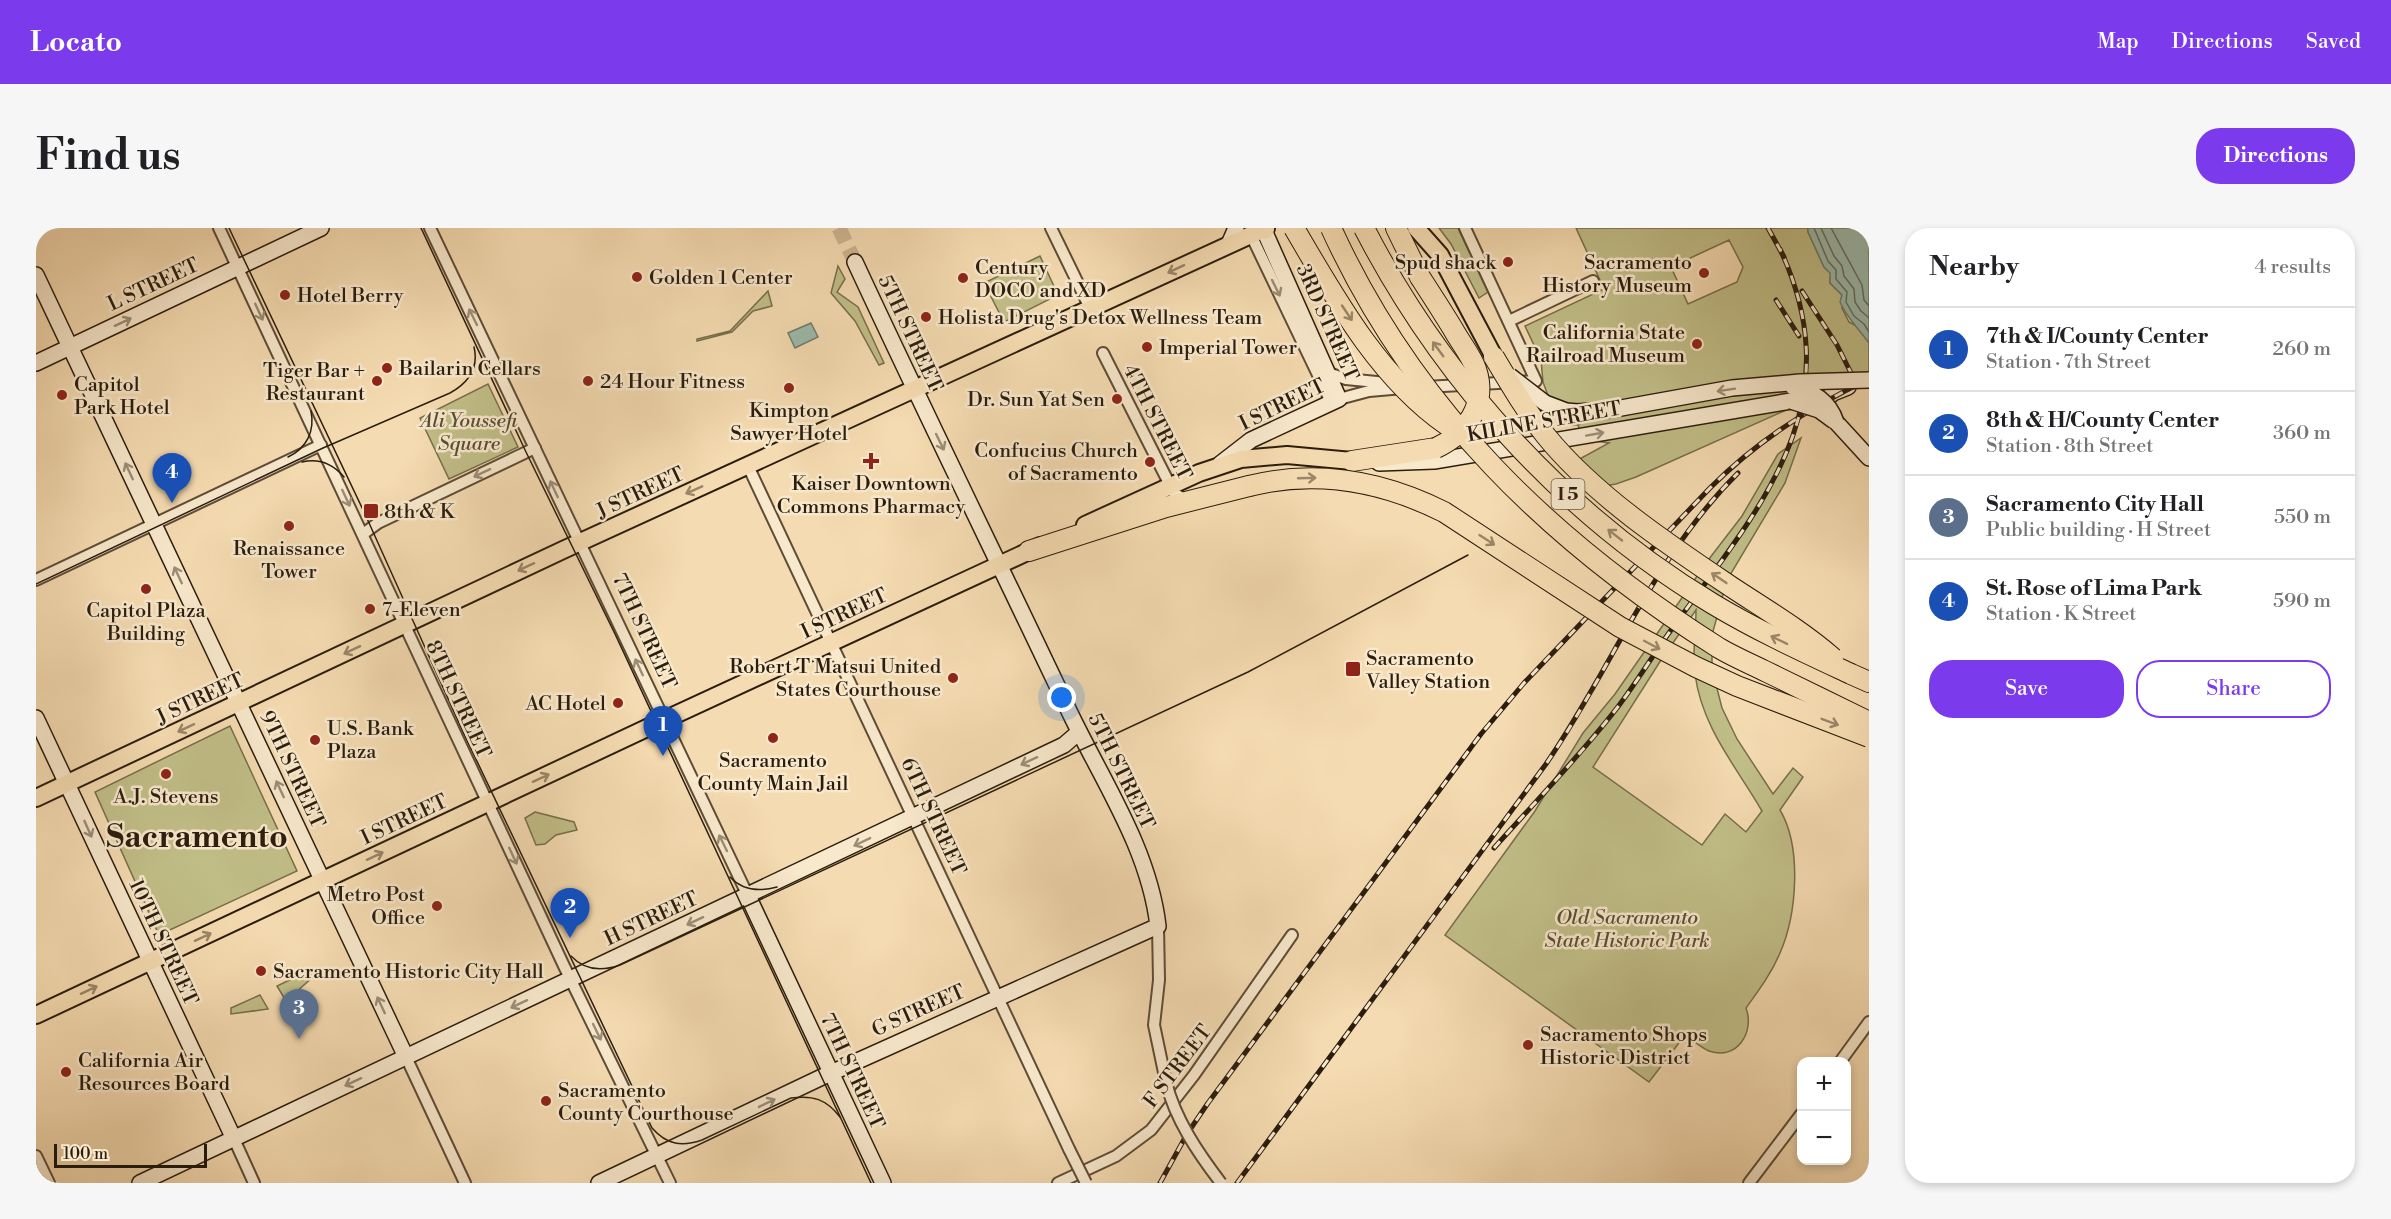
<!DOCTYPE html>
<meta charset="utf-8">
<style>
:root{--surface:#fff;--page:#f6f6f6;--text:#202124;--muted:#757577;--line:#e0e0e0;--accent:#7c3aed}
body{margin:0;font-family:"Libre Bodoni",serif;background:var(--page);color:var(--text)}
.controls{position:absolute;right:18px;bottom:18px;display:grid;overflow:hidden;border-radius:12px;box-shadow:0 3px 9px #0003}
.controls button{width:54px;height:54px;display:grid;place-items:center;padding:0;border:0;border-bottom:2px solid var(--line);background:var(--surface);color:var(--text);font:30px sans-serif}
.scale{position:absolute;left:18px;bottom:15px;width:153px;box-sizing:border-box;padding-left:6px;border:3px solid #2b1d0e;border-top:0;font-size:16px;line-height:21px;white-space:nowrap;color:#2b1d0e;-webkit-text-stroke:4px #f8e8cc;paint-order:stroke}
.you{position:absolute;left:1026px;top:470px;width:21px;height:21px;margin:-15px;border:4px solid #fff;border-radius:50%;background:#1a73e8;box-shadow:0 0 0 9px #1a73e833}
.badge{display:grid;place-items:center;width:39px;height:39px;border-radius:50%;background:var(--accent);color:#fff;font-size:20px;font-weight:700}
.pin{position:absolute;translate:-50% -50px;filter:drop-shadow(0 2px 3px #0008)}
.pin::after{content:'';position:absolute;top:32px;width:21px;height:18px;background:inherit;clip-path:polygon(0 0,100% 0,50% 100%)}
.list{margin:0;padding:0;list-style:none}
h2{display:flex;justify-content:space-between;align-items:center;height:78px;margin:0;padding:0 24px;font-size:26px}
h2 small{font-size:20px;font-weight:400;color:var(--muted)}
.list li{display:grid;grid-template-columns:39px 1fr auto;gap:18px;align-items:center;box-sizing:border-box;height:84px;padding:0 24px;border-top:2px solid var(--line)}
.list b{display:block;font-size:22px;white-space:nowrap}
.list p{margin:0;font-size:20px;white-space:nowrap;color:var(--muted)}
.list em{font-size:20px;font-style:normal;color:var(--muted)}
.actions{display:flex;gap:12px;padding:18px 24px}
.actions a{flex:1;padding:14px 0;border:2px solid var(--accent);border-radius:24px;text-align:center;font-size:21px;color:var(--accent)}
.actions .main{background:var(--accent);color:#fff}
.map{position:relative;flex:none;width:1833px;height:955px;overflow:hidden;border-radius:24px}
header{display:flex;align-items:center;gap:36px;box-sizing:border-box;height:84px;padding:0 30px;background:var(--accent);color:#fff}
header strong{font-size:28px}
nav{display:flex;gap:33px;margin-inline-start:auto;font-size:21px}
.intro{display:flex;align-items:center;justify-content:space-between;box-sizing:border-box;height:144px;padding:0 36px}
h1{margin:0;font-size:42px}
.button{padding:15px 27px;border-radius:24px;background:var(--accent);color:#fff;font-size:21px;font-weight:700}
main{display:flex;gap:36px;padding:0 36px}
aside{flex:1;background:var(--surface);border-radius:24px;box-shadow:0 3px 9px #0003}
.map>svg:first-child{display:block}
</style>
<header>
<strong>Locato</strong>
<nav><a>Map</a><a>Directions</a><a>Saved</a></nav>
</header>
<div class="intro"><h1>Find us</h1><a class="button">Directions</a></div>
<main>
<div class="map">
<svg width="1833" height="955" viewBox="0 0 1833 955">
<rect width="100%" height="100%" fill="#f5dbb1"/>
<filter id="stains"><feTurbulence type="fractalNoise" baseFrequency=".00333" numOctaves="4"/><feColorMatrix values="0 0 0 0 .2 0 0 0 0 .09 0 0 0 0 .02 0 0 0 .5 -.17"/></filter>
<radialGradient id="worn" r=".72"><stop offset=".6" stop-color="#630" stop-opacity="0"/><stop offset="1" stop-color="#630" stop-opacity=".3"/></radialGradient>
<g fill="#c1be88" stroke="#766e4b" stroke-width="1.5" fill-rule="evenodd">
<polygon points="1403,0 1422,0 1452,64 1443,70 1415,16"/>
<path d="M1540 0H1772V4L1788 39 1795 45 1794 55 1806 67V80L1813 94 1824 100 1833 115V145L1600 249 1580 256 1568 258 1540 233 1573 215 1547 211 1542 197H1534L1527 193 1511 165 1507 154 1505 132 1489 98 1568 61ZM1693 12 1707 39 1701 54 1652 76 1635 39ZM1584 171 1587 176 1542 197 1534 176 1556 175Z"/>
<polygon points="1004,28 1022,67 968,94 948,55"/>
<polygon points="802,38 809,51 801,64 822,79 848,135 843,137 819,93 795,65"/>
<polygon points="732,63 736,78 717,83 696,104 661,113 661,111 694,103"/>
<polygon points="452,156 482,219 413,251 384,190"/>
<path d="M1765 210 1749 255 1691 352 1676 407V441L1686 480 1701 511 1737 566 1757 540 1767 549 1744 582C1766 619 1761 686 1744 725 1735 746 1723 762 1710 780 1719 804 1701 833 1673 823 1665 820 1657 812 1649 807L1613 854 1409 707 1499 583 1547 505 1579 466 1673 331 1706 288 1742 226ZM1660 382C1660 403 1656 425 1659 446 1666 500 1700 538 1726 583L1710 604 1689 586 1666 617 1557 539 1625 432Z"/>
<polygon points="194,498 261,643 123,707 59,564"/>
<polygon points="499,584 538,594 541,602 520,607 509,616 500,617 489,590"/>
<polygon points="272,743 278,748 250,773 241,758"/>
<polygon points="224,767 232,781 195,786 195,780"/>
</g>
<g fill="#9cbbae" stroke="#6f7c6e" stroke-width="1.5">
<path d="M1772 0H1833V115C1822 100 1811 90 1804 74L1806 67 1794 55V45L1788 39 1772 4Z"/>
<polygon points="775,95 782,109 759,120 752,105"/>
</g>
<g fill="none" stroke-linecap="round" stroke-linejoin="round">
<g stroke="#646c5e" stroke-width="1.5">
<polyline points="1778,0 1792,33 1800,42 1800,51 1811,64 1810,74 1818,88 1828,96 1833,104"/>
<polyline points="1785,0 1798,28 1806,38 1808,48 1818,61 1819,74 1825,83 1833,90"/>
<polyline points="1795,0 1826,57 1828,72 1833,78"/>
</g>
<polyline stroke="#cdb590" stroke-width="15" stroke-dasharray="15 8" stroke-linecap="butt" points="803,0 819,34"/>
<g stroke="#5e4c37" stroke-width="14">
<g id="street">
<polyline points="183,0 528,738 634,955"/>
<polyline points="394,0 712,668"/>
<polyline points="1015,0 1054,80"/>
<polyline points="1215,7 1295,174"/>
<polyline points="1473,93 1557,53"/>
<polyline points="1067,125 1138,265 1151,273"/>
<polyline points="1292,145 1310,151 1361,156"/>
<polyline points="1389,159 1500,153 1429,0"/>
<polyline points="1303,171 1333,163 1367,160"/>
<polyline points="712,238 1033,921"/>
<polyline points="327,306 342,295 499,220"/>
<polyline points="0,352 285,217"/>
<polyline points="1122,698 1123,752 1118,797 1130,854"/>
<polyline points="370,829 429,955"/>
<polyline points="1804,834 1833,794"/>
<polyline points="198,911 218,955"/>
<polyline points="0,928 13,955"/>
<polyline points="1022,955 1080,928 1115,902 1158,847 1256,707"/>
<polyline points="1713,955 1766,885"/>
</g>
</g>
<g stroke="#2b1d0e" stroke-width="18">
<g id="secondary">
<polyline points="1193,16 1200,0"/>
<polyline points="0,47 370,829"/>
<polyline points="0,135 285,0"/>
<polyline points="1788,173 1797,165 1812,159"/>
<polyline points="1800,194 1833,230"/>
<polyline points="1343,235 1398,233 1755,173"/>
<polyline points="1184,236 1215,212 1303,171 1227,0"/>
<polyline points="0,490 198,911"/>
<polyline points="712,668 847,955"/>
<polyline points="104,955 1028,517 1043,504"/>
<path d="M563 955 786 849 1122 698C1113 621 1067 554 1034 485 963 335 889 185 819 34"/>
</g>
</g>
<g stroke="#2b1d0e" stroke-width="20">
<g id="primary">
<polyline points="1380,0 1404,27 1458,129"/>
<polyline points="1049,297 1163,245 1205,231 1251,227 1316,233"/>
<polyline points="0,570 527,322 1230,0"/>
<polyline points="0,787 628,492 1004,318"/>
</g>
</g>
<g stroke="#2b1d0e" stroke-width="22">
<g id="highway">
<polyline points="1360,0 1384,49"/>
<polyline points="1228,1 1228,0"/>
<polyline points="1316,233 1400,220"/>
<polyline points="993,323 1130,279 1213,258"/>
<polyline points="1815,446 1833,454"/>
</g>
</g>
<use href="#street" stroke="#f8e8cc" stroke-width="10"/>
<use href="#secondary" stroke="#f8e8cc" stroke-width="15"/>
<use href="#primary" stroke="#f5dbb1" stroke-width="16"/>
<use href="#highway" stroke="#f5dbb1" stroke-width="20"/>
<g stroke="#2b1d0e" stroke-width="1.5">
<path d="M193 0 329 286 427 504 616 900C631 917 646 919 666 912L755 870C777 867 790 871 804 889"/>
<polyline points="385,0 490,224 579,406 835,955"/>
<path d="M252 229C271 220 279 203 275 183"/>
<path d="M266 234C283 230 297 236 308 249"/>
<path d="M0 356 287 220 414 165C432 155 443 140 438 119"/>
<path d="M694 649C707 663 723 664 741 659"/>
<path d="M535 728C549 743 567 743 584 737L1212 444 1432 327"/>
</g>
<g stroke="#2b1d0e" stroke-width="5">
<g id="rail">
<polyline points="1732,0 1748,29"/>
<polyline points="1766,63 1801,117 1815,145"/>
<polyline points="1740,72 1763,108"/>
<path d="M1458 620C1499 574 1543 529 1581 480 1601 454 1618 425 1638 398 1725 278 1817 177 1744 21"/>
<path d="M1124 955 1151 906 1172 875 1445 506 1488 455 1674 260C1721 213 1773 180 1833 151"/>
<path d="M1201 955 1510 536C1576 440 1618 328 1702 245"/>
</g>
</g>
<use href="#rail" stroke="#f8e8cc" stroke-width="3" stroke-dasharray="9" stroke-linecap="butt"/>
<g stroke="#5e4c37" stroke-width="14" stroke-linecap="butt">
<g id="street-bridge">
<path d="M1130 854C1139 891 1162 925 1185 955"/>
<polyline points="1033,921 1050,955"/>
</g>
</g>
<g stroke="#2b1d0e" stroke-width="18" stroke-linecap="butt">
<g id="secondary-bridge">
<polyline points="1474,148 1509,175 1530,183 1542,184 1574,182 1696,160 1764,154 1833,152"/>
<path d="M1757 159C1778 164 1793 173 1800 194"/>
<polyline points="1755,173 1783,182 1798,193"/>
</g>
</g>
<g stroke="#2b1d0e" stroke-width="22" stroke-linecap="butt">
<g id="highway-bridge">
<path d="M1258 0C1299 70 1343 150 1411 197"/>
<path d="M1295 0C1378 182 1515 314 1683 420 1698 429 1715 436 1731 444 1765 461 1799 477 1833 494"/>
<path d="M1328 0C1407 153 1529 287 1677 376 1722 403 1768 424 1815 446"/>
<path d="M1384 49C1395 66 1406 83 1417 101 1424 114 1435 127 1440 141 1452 176 1430 206 1400 220"/>
<path d="M1458 129C1474 156 1490 183 1510 208 1559 268 1633 317 1697 360 1732 383 1766 403 1797 430"/>
<path d="M1213 258C1281 241 1346 253 1408 284L1584 399 1660 439 1701 458 1833 509"/>
</g>
</g>
<use href="#street-bridge" stroke="#f8e8cc" stroke-width="10"/>
<use href="#secondary-bridge" stroke="#f8e8cc" stroke-width="15"/>
<use href="#highway-bridge" stroke="#f5dbb1" stroke-width="20"/>
</g>
<defs><path id="oneway-shaft" d="M-6 0H5M1.5-3L5.5 0L1.5 3" fill="none" stroke-width="1.6" stroke-linecap="round" stroke-linejoin="round" transform="scale(1.5)"/></defs>
<g stroke="#9a8668">
<use href="#oneway-shaft" transform="translate(1140 41) rotate(155)"/>
<use href="#oneway-shaft" transform="translate(1311 85) rotate(56)"/>
<use href="#oneway-shaft" transform="translate(1402 121) rotate(-126)"/>
<use href="#oneway-shaft" transform="translate(1271 250) rotate(-2)"/>
<use href="#oneway-shaft" transform="translate(658 262) rotate(156)"/>
<use href="#oneway-shaft" transform="translate(1579 307) rotate(-142)"/>
<use href="#oneway-shaft" transform="translate(1451 312) rotate(33)"/>
<use href="#oneway-shaft" transform="translate(490 339) rotate(155)"/>
<use href="#oneway-shaft" transform="translate(1683 350) rotate(-146)"/>
<use href="#oneway-shaft" transform="translate(1743 412) rotate(-154)"/>
<use href="#oneway-shaft" transform="translate(1616 417) rotate(28)"/>
<use href="#oneway-shaft" transform="translate(316 422) rotate(155)"/>
<use href="#oneway-shaft" transform="translate(1794 494) rotate(21)"/>
<use href="#oneway-shaft" transform="translate(150 500) rotate(155)"/>
<use href="#oneway-shaft" transform="translate(505 550) rotate(-25)"/>
<use href="#oneway-shaft" transform="translate(339 628) rotate(-25)"/>
<use href="#oneway-shaft" transform="translate(167 709) rotate(-25)"/>
<use href="#oneway-shaft" transform="translate(53 762) rotate(-25)"/>
</g>
<g stroke="#9c8d76">
<use href="#oneway-shaft" transform="translate(1240 60) rotate(64)"/>
<use href="#oneway-shaft" transform="translate(223 84) rotate(65)"/>
<use href="#oneway-shaft" transform="translate(437 89) rotate(-116)"/>
<use href="#oneway-shaft" transform="translate(87 94) rotate(-25)"/>
<use href="#oneway-shaft" transform="translate(1690 162) rotate(171)"/>
<use href="#oneway-shaft" transform="translate(1559 206) rotate(-10)"/>
<use href="#oneway-shaft" transform="translate(904 214) rotate(64)"/>
<use href="#oneway-shaft" transform="translate(93 243) rotate(-115)"/>
<use href="#oneway-shaft" transform="translate(446 245) rotate(155)"/>
<use href="#oneway-shaft" transform="translate(518 261) rotate(-115)"/>
<use href="#oneway-shaft" transform="translate(310 270) rotate(65)"/>
<use href="#oneway-shaft" transform="translate(142 347) rotate(-115)"/>
<use href="#oneway-shaft" transform="translate(603 439) rotate(-115)"/>
<use href="#oneway-shaft" transform="translate(993 533) rotate(155)"/>
<use href="#oneway-shaft" transform="translate(244 561) rotate(-115)"/>
<use href="#oneway-shaft" transform="translate(52 601) rotate(66)"/>
<use href="#oneway-shaft" transform="translate(826 614) rotate(154)"/>
<use href="#oneway-shaft" transform="translate(687 615) rotate(-116)"/>
<use href="#oneway-shaft" transform="translate(477 628) rotate(65)"/>
<use href="#oneway-shaft" transform="translate(659 693) rotate(155)"/>
<use href="#oneway-shaft" transform="translate(483 776) rotate(155)"/>
<use href="#oneway-shaft" transform="translate(345 777) rotate(-115)"/>
<use href="#oneway-shaft" transform="translate(561 804) rotate(64)"/>
<use href="#oneway-shaft" transform="translate(317 854) rotate(155)"/>
<use href="#oneway-shaft" transform="translate(731 875) rotate(-26)"/>
</g>
<g fill="#8f2418" stroke="#f8e8cc" stroke-width="2">
<circle cx="1472" cy="34" r="6"/>
<circle cx="1668" cy="45" r="6"/>
<circle cx="601" cy="49" r="6"/>
<circle cx="927" cy="50" r="6"/>
<circle cx="249" cy="67" r="6"/>
<circle cx="890" cy="89" r="6"/>
<circle cx="1661" cy="116" r="6"/>
<circle cx="1111" cy="119" r="6"/>
<circle cx="351" cy="140" r="6"/>
<circle cx="341" cy="153" r="6"/>
<circle cx="552" cy="153" r="6"/>
<circle cx="753" cy="160" r="6"/>
<circle cx="26" cy="167" r="6"/>
<circle cx="1081" cy="171" r="6"/>
<path d="M832 224h6v6h6v6h-6v6h-6v-6h-6v-6h6z"/>
<circle cx="1114" cy="234" r="6"/>
<rect x="327" y="275" width="16" height="16" rx="3"/>
<circle cx="253" cy="298" r="6"/>
<circle cx="110" cy="361" r="6"/>
<circle cx="334" cy="381" r="6"/>
<rect x="1309" y="433" width="16" height="16" rx="3"/>
<circle cx="917" cy="450" r="6"/>
<circle cx="582" cy="475" r="6"/>
<circle cx="737" cy="510" r="6"/>
<circle cx="279" cy="512" r="6"/>
<circle cx="130" cy="546" r="6"/>
<circle cx="401" cy="678" r="6"/>
<circle cx="225" cy="743" r="6"/>
<circle cx="1492" cy="817" r="6"/>
<circle cx="30" cy="844" r="6"/>
<circle cx="510" cy="873" r="6"/>
</g>
<g text-anchor="middle" stroke-width="5" stroke-linejoin="round" paint-order="stroke">
<rect fill="#f8e8cc" stroke="#685a47" stroke-width="1.5" x="1515.5" y="251" width="33" height="30" rx="4.5"/>
<g font-size="18" font-weight="bold" fill="#2b1d0e">
<text x="1532" y="272">I 5</text>
</g>
<g font-size="20" fill="#2b1d0e" stroke="#f8e8cc" text-anchor="start">
<text x="1460" y="41" text-anchor="end">Spud shack</text>
<text x="1656" y="41" text-anchor="end">Sacramento<tspan x="1656" dy="23">History Museum</tspan></text>
<text x="939" y="46">Century<tspan x="939" dy="23">DOCO and XD</tspan></text>
<text x="613" y="56">Golden 1 Center</text>
<text x="261" y="74">Hotel Berry</text>
<text x="902" y="96">Holista Drug's Detox Wellness Team</text>
<text x="1649" y="111" text-anchor="end">California State<tspan x="1649" dy="23">Railroad Museum</tspan></text>
<text x="1123" y="126">Imperial Tower</text>
<text x="363" y="147">Bailarin Cellars</text>
<text x="329" y="149" text-anchor="end">Tiger Bar +<tspan x="329" dy="23">Restaurant</tspan></text>
<text x="564" y="160">24 Hour Fitness</text>
<text x="38" y="163">Capitol<tspan x="38" dy="23">Park Hotel</tspan></text>
<text x="1069" y="178" text-anchor="end">Dr. Sun Yat Sen</text>
<text x="753" y="189" text-anchor="middle">Kimpton<tspan x="753" dy="23">Sawyer Hotel</tspan></text>
<text x="1102" y="229" text-anchor="end">Confucius Church<tspan x="1102" dy="23">of Sacramento</tspan></text>
<text x="835" y="262" text-anchor="middle">Kaiser Downtown<tspan x="835" dy="23">Commons Pharmacy</tspan></text>
<text x="348" y="290">8th &amp; K</text>
<text x="253" y="327" text-anchor="middle">Renaissance<tspan x="253" dy="23">Tower</tspan></text>
<text x="346" y="388">7-Eleven</text>
<text x="110" y="389" text-anchor="middle">Capitol Plaza<tspan x="110" dy="23">Building</tspan></text>
<text x="1330" y="437">Sacramento<tspan x="1330" dy="23">Valley Station</tspan></text>
<text x="905" y="445" text-anchor="end">Robert T Matsui United<tspan x="905" dy="23">States Courthouse</tspan></text>
<text x="570" y="482" text-anchor="end">AC Hotel</text>
<text x="291" y="507">U.S. Bank<tspan x="291" dy="23">Plaza</tspan></text>
<text x="737" y="539" text-anchor="middle">Sacramento<tspan x="737" dy="23">County Main Jail</tspan></text>
<text x="130" y="575" text-anchor="middle">A.J. Stevens</text>
<text x="389" y="673" text-anchor="end">Metro Post<tspan x="389" dy="23">Office</tspan></text>
<text x="237" y="750">Sacramento Historic City Hall</text>
<text x="1504" y="813">Sacramento Shops<tspan x="1504" dy="23">Historic District</tspan></text>
<text x="42" y="839">California Air<tspan x="42" dy="23">Resources Board</tspan></text>
<text x="522" y="869">Sacramento<tspan x="522" dy="23">County Courthouse</tspan></text>
</g>
<g font-size="20" fill="#2b1d0e" stroke="#f8e8cc">
<text transform="translate(117 56) rotate(-25)" y="7">L STREET</text>
<text transform="translate(1292 94) rotate(66)" y="7">3RD STREET</text>
<text transform="translate(875 105) rotate(65)" y="7">5TH STREET</text>
<text transform="translate(1246 176) rotate(-26)" y="7">I STREET</text>
<text transform="translate(1508 193) rotate(-10)" y="7">KILINE STREET</text>
<text transform="translate(1122 194) rotate(63)" y="7">4TH STREET</text>
<text transform="translate(604 264) rotate(-25)" y="7">J STREET</text>
<text transform="translate(808 385) rotate(-25)" y="7">I STREET</text>
<text transform="translate(609 403) rotate(65)" y="7">7TH STREET</text>
<text transform="translate(164 470) rotate(-25)" y="7">J STREET</text>
<text transform="translate(423 471) rotate(65)" y="7">8TH STREET</text>
<text transform="translate(257 541) rotate(65)" y="7">9TH STREET</text>
<text transform="translate(1086 543) rotate(64)" y="7">5TH STREET</text>
<text transform="translate(898 588) rotate(65)" y="7">6TH STREET</text>
<text transform="translate(368 591) rotate(-25)" y="7">I STREET</text>
<text transform="translate(615 690) rotate(-25)" y="7">H STREET</text>
<text transform="translate(128 714) rotate(65)" y="7">10TH STREET</text>
<text transform="translate(882 782) rotate(-24)" y="7">G STREET</text>
<text transform="translate(1141 838) rotate(-53)" y="7">F STREET</text>
<text transform="translate(817 843) rotate(65)" y="7">7TH STREET</text>
</g>
<g font-size="20" font-style="italic" fill="#584d33" stroke="#f8e8cc">
<text x="433" y="199">Ali Youssefi<tspan x="433" dy="23">Square</tspan></text>
<text x="1591" y="696">Old Sacramento<tspan x="1591" dy="23">State Historic Park</tspan></text>
</g>
<g font-size="32" font-weight="bold" fill="#2b1d0e" stroke="#f8e8cc">
<text x="161" y="619">Sacramento</text>
</g>
</g>
<rect width="100%" height="100%" filter="url(#stains)"/>
<rect width="100%" height="100%" fill="url(#worn)"/>
</svg>
<div class="controls">
<button>+</button>
<button>−</button>
</div>
<div class="scale">100 m</div>
<div class="you"></div>
<div class="pin badge" style="left:627px;top:528px;background:#1a4fb4">1</div>
<div class="pin badge" style="left:534px;top:710px;background:#1a4fb4">2</div>
<div class="pin badge" style="left:263px;top:811px;background:#5c6f8a">3</div>
<div class="pin badge" style="left:136px;top:275px;background:#1a4fb4">4</div>
</div>
<aside>
<h2>Nearby<small>4 results</small></h2>
<ul class="list">
<li><span class="badge" style="background:#1a4fb4">1</span><div><b>7th &amp; I/County Center</b><p>Station · 7th Street</p></div><em>260 m</em></li>
<li><span class="badge" style="background:#1a4fb4">2</span><div><b>8th &amp; H/County Center</b><p>Station · 8th Street</p></div><em>360 m</em></li>
<li><span class="badge" style="background:#5c6f8a">3</span><div><b>Sacramento City Hall</b><p>Public building · H Street</p></div><em>550 m</em></li>
<li><span class="badge" style="background:#1a4fb4">4</span><div><b>St. Rose of Lima Park</b><p>Station · K Street</p></div><em>590 m</em></li>
</ul>
<div class="actions"><a class="main">Save</a><a>Share</a></div>
</aside>
</main>
